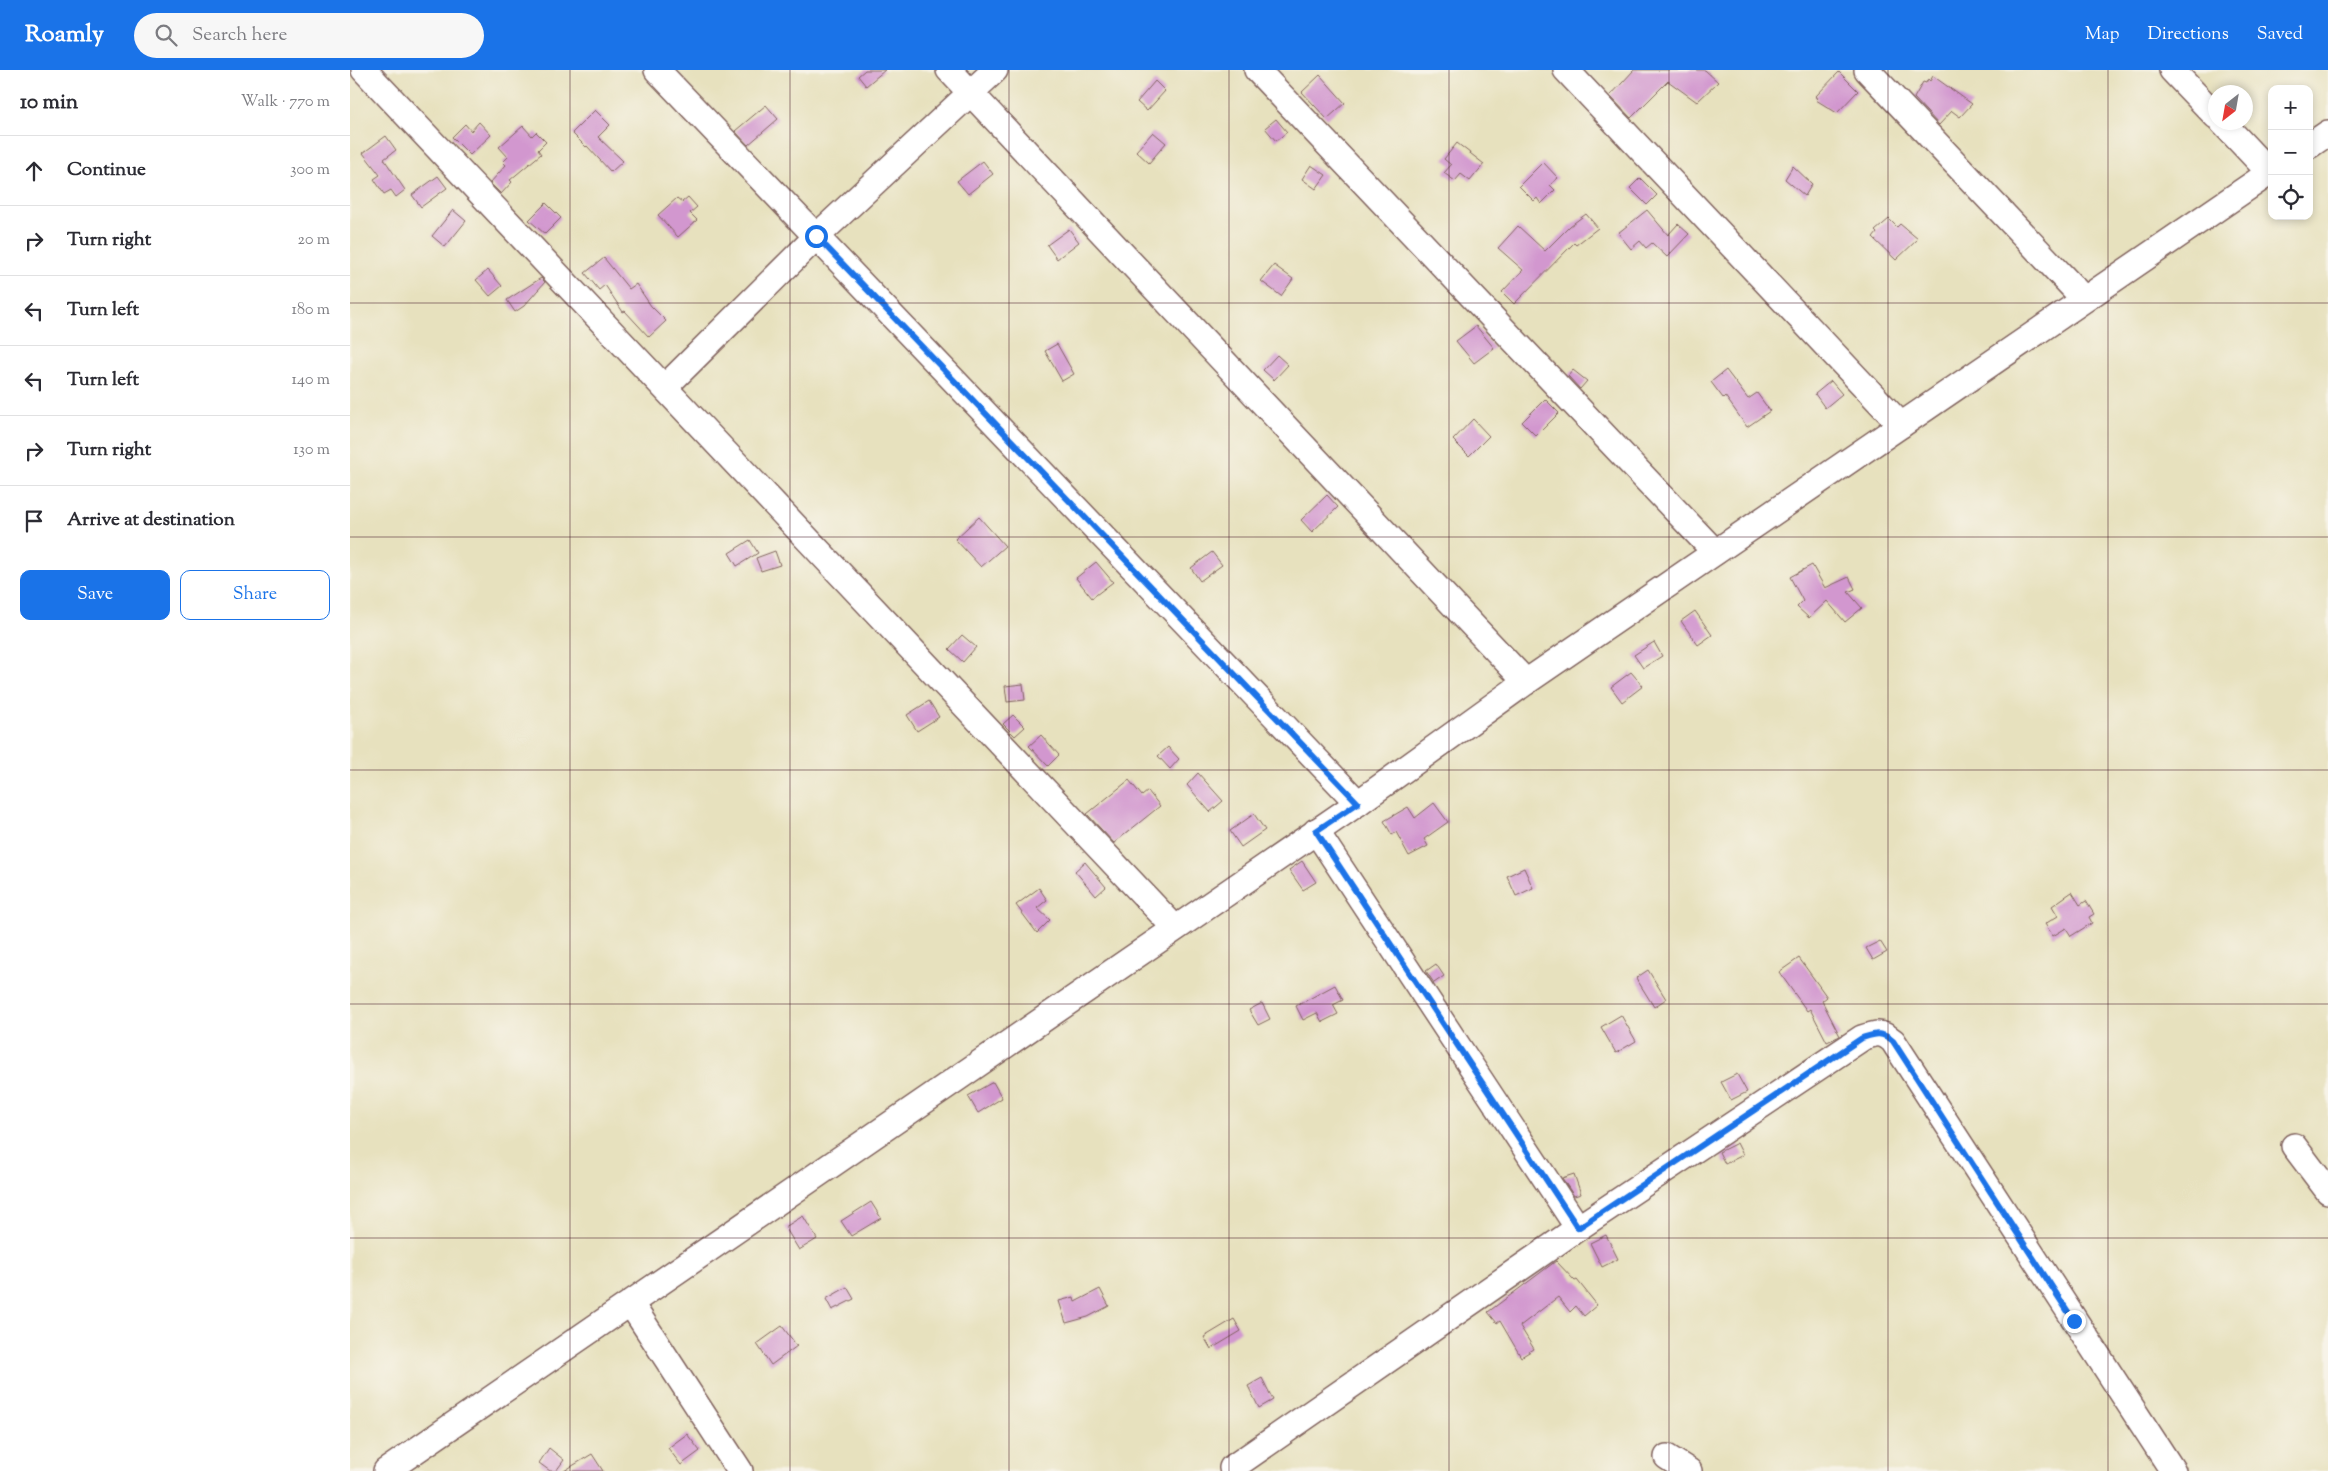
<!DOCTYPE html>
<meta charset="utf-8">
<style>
:root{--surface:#fff;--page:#f7f7f7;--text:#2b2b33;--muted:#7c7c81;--line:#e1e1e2;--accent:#1a73e8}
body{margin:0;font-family:"Sorts Mill Goudy",serif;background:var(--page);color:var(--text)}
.controls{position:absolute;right:15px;top:15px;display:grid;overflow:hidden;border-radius:10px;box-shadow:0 2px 8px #0003}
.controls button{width:45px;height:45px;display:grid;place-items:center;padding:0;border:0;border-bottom:1px solid var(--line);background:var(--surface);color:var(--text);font:25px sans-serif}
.compass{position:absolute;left:1858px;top:15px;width:45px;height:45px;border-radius:50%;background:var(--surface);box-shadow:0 2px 8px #0003;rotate:211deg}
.stop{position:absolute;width:15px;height:15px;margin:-11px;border:4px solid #1a73e8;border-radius:50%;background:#fff}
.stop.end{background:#1a73e8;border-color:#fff;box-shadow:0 1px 5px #0008}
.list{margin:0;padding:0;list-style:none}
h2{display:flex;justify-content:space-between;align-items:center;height:65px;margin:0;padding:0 20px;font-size:21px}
h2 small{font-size:16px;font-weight:400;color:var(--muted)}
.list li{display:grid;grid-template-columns:32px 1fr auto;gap:15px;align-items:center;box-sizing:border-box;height:70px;padding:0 20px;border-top:1px solid var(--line)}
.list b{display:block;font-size:19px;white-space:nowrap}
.list em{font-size:16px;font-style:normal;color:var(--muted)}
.actions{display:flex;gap:10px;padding:15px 20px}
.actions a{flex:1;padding:11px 0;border:1px solid var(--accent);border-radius:10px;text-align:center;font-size:18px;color:var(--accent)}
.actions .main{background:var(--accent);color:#fff}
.icon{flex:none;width:28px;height:28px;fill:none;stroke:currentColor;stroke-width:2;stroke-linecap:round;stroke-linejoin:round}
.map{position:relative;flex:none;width:1978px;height:1401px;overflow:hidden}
header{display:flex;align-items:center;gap:30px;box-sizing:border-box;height:70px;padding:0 25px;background:var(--accent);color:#fff}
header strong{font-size:24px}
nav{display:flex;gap:28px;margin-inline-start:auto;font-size:18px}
.search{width:350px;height:45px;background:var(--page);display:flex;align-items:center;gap:12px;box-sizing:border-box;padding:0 18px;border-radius:28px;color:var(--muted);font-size:19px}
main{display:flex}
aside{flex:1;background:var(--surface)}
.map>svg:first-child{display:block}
</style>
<header>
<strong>Roamly</strong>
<div class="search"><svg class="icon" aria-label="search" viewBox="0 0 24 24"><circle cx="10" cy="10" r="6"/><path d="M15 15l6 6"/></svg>Search here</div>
<nav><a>Map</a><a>Directions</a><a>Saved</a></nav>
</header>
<main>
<aside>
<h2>10 min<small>Walk · 770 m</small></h2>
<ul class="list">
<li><svg class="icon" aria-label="ahead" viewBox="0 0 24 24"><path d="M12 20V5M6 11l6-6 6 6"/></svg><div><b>Continue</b></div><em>300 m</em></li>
<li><svg class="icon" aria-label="right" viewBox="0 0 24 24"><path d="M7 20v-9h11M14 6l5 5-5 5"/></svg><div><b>Turn right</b></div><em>20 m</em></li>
<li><svg class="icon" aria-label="left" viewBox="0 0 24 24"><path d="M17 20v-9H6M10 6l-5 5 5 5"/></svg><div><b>Turn left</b></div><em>180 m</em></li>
<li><svg class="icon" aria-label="left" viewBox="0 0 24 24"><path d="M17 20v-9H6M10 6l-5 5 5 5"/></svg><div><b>Turn left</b></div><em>140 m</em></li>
<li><svg class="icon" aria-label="right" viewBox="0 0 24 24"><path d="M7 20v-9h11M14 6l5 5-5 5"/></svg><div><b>Turn right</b></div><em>130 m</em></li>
<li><svg class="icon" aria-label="arrive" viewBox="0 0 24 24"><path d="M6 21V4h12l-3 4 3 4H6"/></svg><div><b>Arrive at destination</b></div></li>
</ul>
<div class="actions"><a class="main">Save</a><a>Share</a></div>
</aside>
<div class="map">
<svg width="1978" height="1401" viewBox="0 0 1978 1401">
<rect width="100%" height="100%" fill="#f7f3e8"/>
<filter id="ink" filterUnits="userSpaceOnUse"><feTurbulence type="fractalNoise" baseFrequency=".02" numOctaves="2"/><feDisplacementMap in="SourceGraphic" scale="10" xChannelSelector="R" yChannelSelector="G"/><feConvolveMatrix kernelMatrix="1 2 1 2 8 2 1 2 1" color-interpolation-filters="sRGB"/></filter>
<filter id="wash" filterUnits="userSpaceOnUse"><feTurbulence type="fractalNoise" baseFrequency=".0096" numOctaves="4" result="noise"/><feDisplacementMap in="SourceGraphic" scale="20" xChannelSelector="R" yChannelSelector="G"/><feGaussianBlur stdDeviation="1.12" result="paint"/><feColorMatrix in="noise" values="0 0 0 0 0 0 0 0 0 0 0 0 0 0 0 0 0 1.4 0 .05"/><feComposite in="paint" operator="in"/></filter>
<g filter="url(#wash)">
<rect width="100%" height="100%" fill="#e7e1be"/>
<g id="blocks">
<g fill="#d297cf">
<polygon points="515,0 535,0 516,16 508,6"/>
<polygon points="1284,0 1355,0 1368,12 1347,32 1318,11 1281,48 1260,26"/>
<polygon points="1489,2 1508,21 1487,43 1466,30 1468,28 1465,27"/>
<polygon points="970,5 995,33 977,49 952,22"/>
<polygon points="1583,6 1622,34 1610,47 1602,41 1589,55 1564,28 1573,12 1576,13 1578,9 1580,11"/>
<polygon points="805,11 815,21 797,41 787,32"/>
<polygon points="416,35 428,49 398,75 385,61"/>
<polygon points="245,40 260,55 248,67 273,91 261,102 237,76 236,77 222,63"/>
<polygon points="926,49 937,62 926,71 915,58"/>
<polygon points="129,52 141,65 120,85 102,67 115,54 121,61"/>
<polygon points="173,56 182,66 186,62 196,72 188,80 191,84 160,110 162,112 151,124 140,113 156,95 153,92 158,87 149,77"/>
<polygon points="803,62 816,73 799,93 786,81"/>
<polygon points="36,66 46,80 34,89 55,120 46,127 41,120 34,124 24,109 30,105 13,83"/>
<polygon points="1107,73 1134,94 1120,111 1111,104 1105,111 1094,103 1101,95 1094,89"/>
<polygon points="633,91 643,104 618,124 607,111"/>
<polygon points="1193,92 1208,108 1200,115 1205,120 1191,134 1187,128 1184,131 1169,116"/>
<polygon points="961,95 976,105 966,119 952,109"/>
<polygon points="1443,96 1462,114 1455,126 1435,109"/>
<polygon points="88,106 97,118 71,137 62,125"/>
<polygon points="1290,108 1307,125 1297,135 1280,118"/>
<polygon points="338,127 347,137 340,143 347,150 328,167 308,145 327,128 332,132"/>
<polygon points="196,133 211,148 195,164 179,150"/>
<polygon points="103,140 116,151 95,177 82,166"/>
<polygon points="1297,140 1318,165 1328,154 1339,164 1317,187 1302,173 1296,178 1290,171 1281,179 1268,163"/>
<polygon points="1236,144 1248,158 1226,175 1224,173 1164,234 1152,222 1173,200 1148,178 1168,156 1195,181 1220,156"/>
<polygon points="1539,149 1547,157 1550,154 1568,169 1546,190 1523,168 1527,163 1525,161"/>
<polygon points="719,159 729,172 707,189 697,175"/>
<polygon points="254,188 279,219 286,214 301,236 316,251 299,267 275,241 273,242 255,215 249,220 235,203"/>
<polygon points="924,195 943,209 931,226 911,211"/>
<polygon points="138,200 152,216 140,226 126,210"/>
<polygon points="191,208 195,212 174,236 165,242 157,230"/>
<polygon points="1126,256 1144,278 1124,293 1106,271"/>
<polygon points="707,274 724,304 712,311 695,281"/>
<polygon points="927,285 938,295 924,310 913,300"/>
<polygon points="1223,300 1237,311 1230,319 1218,306"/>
<polygon points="1376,300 1398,329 1407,323 1420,341 1397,357 1375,326 1373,328 1361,312"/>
<polygon points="1481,311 1492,324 1475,338 1465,324"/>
<polygon points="1195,329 1209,343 1186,366 1172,352"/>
<polygon points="1123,349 1139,366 1119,386 1103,370"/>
<polygon points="977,425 988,437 962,462 951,450"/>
<polygon points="629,447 655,476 631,497 605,469"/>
<polygon points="400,470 408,483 387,496 379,483"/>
<polygon points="425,481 430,495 411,501 406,488"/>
<polygon points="862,482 872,495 850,511 841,498"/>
<polygon points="746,492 763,512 742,528 726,508"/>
<polygon points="1462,495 1475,518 1499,507 1505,519 1498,522 1512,538 1495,552 1477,531 1459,548 1447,537 1453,531 1440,507"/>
<polygon points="1345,541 1362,565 1348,575 1331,551"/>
<polygon points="612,565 626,577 613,592 599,579"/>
<polygon points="1304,572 1312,586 1293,598 1284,585"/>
<polygon points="1281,602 1293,616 1272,632 1261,617"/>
<polygon points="673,614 675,630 657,632 655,616"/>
<polygon points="579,631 589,647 567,661 557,645"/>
<polygon points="663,645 675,657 665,666 653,654"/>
<polygon points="691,665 709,685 698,696 679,676"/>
<polygon points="818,677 829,689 820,699 808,686"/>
<polygon points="848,703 873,731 860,742 837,715"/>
<polygon points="779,710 792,726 798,721 810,736 764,773 737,744"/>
<polygon points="1084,733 1098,752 1074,769 1078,776 1059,786 1046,762 1042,765 1034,751 1058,737 1065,748"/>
<polygon points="904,744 915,760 891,777 880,761"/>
<polygon points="952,791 966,812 953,820 939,800"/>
<polygon points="735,792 756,817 746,826 725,801"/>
<polygon points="1174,798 1183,818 1166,826 1157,806"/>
<polygon points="689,818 697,830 687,838 700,850 687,863 666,835"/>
<polygon points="1722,822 1730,835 1736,831 1744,844 1739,847 1742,853 1721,866 1716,858 1703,866 1695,854 1708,846 1702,836"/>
<polygon points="1530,871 1537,882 1523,890 1516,878"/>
<polygon points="1449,888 1477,927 1472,931 1490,966 1477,972 1460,939 1457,941 1429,902"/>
<polygon points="1086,894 1094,906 1084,913 1076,901"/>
<polygon points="1298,900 1316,929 1304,937 1286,908"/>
<polygon points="985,915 993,930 983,935 988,944 972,952 967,943 953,950 946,936"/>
<polygon points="912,933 920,949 908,955 899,940"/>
<polygon points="1271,945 1286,971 1266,983 1251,957"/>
<polygon points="1387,1004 1397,1022 1381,1030 1371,1012"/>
<polygon points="643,1012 652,1028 628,1043 618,1026"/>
<polygon points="1387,1073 1393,1085 1375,1094 1369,1082"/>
<polygon points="1224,1104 1231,1124 1224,1126 1212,1108"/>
<polygon points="521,1132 531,1148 501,1166 491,1151"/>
<polygon points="453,1146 467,1169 449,1180 435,1157"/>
<polygon points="1256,1165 1268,1189 1252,1197 1240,1173"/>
<polygon points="1206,1191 1225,1211 1227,1210 1247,1235 1234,1246 1226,1236 1220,1242 1208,1227 1170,1256 1184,1279 1171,1287 1150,1251 1147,1253 1138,1242"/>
<polygon points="497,1217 504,1229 482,1240 476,1229"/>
<polygon points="750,1219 759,1236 738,1247 716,1253 709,1231 724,1227 725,1232"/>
<polygon points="884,1249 891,1261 861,1279 854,1267"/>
<polygon points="432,1256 447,1276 421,1295 407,1274"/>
<polygon points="912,1308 923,1330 909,1338 898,1316"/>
<polygon points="337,1364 350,1381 331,1395 318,1378"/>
<polygon points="199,1378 214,1390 206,1401 200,1401 189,1393"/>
<polygon points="242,1384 253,1401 214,1401"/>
</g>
</g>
</g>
<g filter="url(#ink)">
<use href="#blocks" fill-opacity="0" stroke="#81635e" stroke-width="1"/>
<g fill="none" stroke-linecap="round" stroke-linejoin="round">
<g stroke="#81635e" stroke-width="28">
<g id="minor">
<polyline points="14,0 825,858"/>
<polyline points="307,0 1008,733"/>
<polyline points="599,0 1176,612"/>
<polyline points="907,0 1365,482"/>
<polyline points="1216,0 1551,355"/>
<polyline points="1517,0 1734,229"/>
<polyline points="1822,0 1866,46"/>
<polyline points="1872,52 1920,103"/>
<polyline points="1959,76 1978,63"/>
<polyline points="315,317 466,167 645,0"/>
<polyline points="966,761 1228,1158"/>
<polyline points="1944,1076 1978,1121"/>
<polyline points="281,1234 390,1401"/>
<polyline points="1317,1387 1339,1401"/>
<path d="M882 1398 1228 1158 1512 968C1526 963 1531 961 1543 971L1823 1401"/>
<polyline points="36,1401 1008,733 1176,612 1922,101"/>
</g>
</g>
<use href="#minor" stroke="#fff" stroke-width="25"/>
</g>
</g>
<g fill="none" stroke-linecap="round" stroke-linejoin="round" filter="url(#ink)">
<path stroke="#1a73e8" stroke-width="6" d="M466 166 1008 733 966 761 1228 1158 1512 968C1525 964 1531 961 1543 971L1724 1251"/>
</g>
<path fill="none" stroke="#4a1f2b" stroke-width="1" stroke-opacity="0.55" d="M220 0V1401M440 0V1401M659 0V1401M879 0V1401M1099 0V1401M1319 0V1401M1538 0V1401M1758 0V1401M0 233H1978M0 467H1978M0 700H1978M0 934H1978M0 1168H1978"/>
</svg>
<div class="controls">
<button>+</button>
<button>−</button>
<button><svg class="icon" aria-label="locate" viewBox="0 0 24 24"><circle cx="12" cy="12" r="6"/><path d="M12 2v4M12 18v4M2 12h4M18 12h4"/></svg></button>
</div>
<svg class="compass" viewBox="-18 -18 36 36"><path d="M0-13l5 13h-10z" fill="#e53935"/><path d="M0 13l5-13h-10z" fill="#7c7c81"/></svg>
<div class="stop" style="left:466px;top:166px"></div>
<div class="stop end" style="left:1724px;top:1251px"></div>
</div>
</main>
